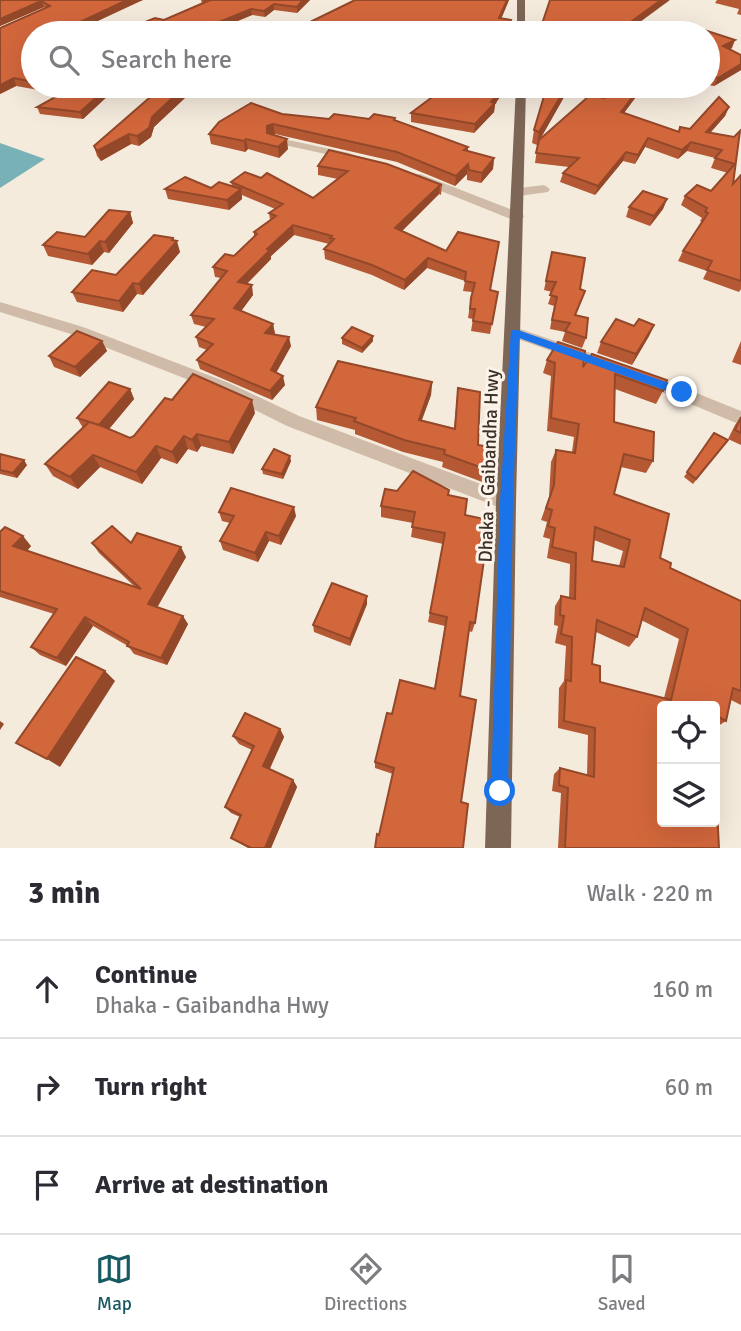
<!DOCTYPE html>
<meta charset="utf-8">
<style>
:root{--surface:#fff;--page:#f2f2f3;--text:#2b2b33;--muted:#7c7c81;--line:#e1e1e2;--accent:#185a61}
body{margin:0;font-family:Signika,sans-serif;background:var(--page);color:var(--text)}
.controls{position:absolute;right:21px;bottom:21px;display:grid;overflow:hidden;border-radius:7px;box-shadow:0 7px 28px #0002}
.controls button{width:63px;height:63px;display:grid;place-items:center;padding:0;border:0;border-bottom:2px solid var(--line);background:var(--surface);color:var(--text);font:35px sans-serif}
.stop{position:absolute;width:21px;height:21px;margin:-16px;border:5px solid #1a73e8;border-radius:50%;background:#fff}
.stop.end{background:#1a73e8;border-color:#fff;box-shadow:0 2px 7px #0008}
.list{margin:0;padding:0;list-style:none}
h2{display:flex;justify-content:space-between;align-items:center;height:91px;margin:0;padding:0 28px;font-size:30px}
h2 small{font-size:23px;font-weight:400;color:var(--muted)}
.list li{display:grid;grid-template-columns:46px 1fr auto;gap:21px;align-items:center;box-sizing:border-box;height:98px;padding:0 28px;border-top:2px solid var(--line)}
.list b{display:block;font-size:26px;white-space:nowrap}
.list p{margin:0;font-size:23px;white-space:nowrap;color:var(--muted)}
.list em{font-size:23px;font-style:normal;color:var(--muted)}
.icon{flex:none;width:38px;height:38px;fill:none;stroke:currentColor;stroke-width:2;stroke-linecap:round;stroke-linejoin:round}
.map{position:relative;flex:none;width:741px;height:848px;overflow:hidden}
.search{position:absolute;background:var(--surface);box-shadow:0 7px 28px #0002;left:21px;right:21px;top:21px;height:77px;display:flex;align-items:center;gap:18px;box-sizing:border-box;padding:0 24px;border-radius:38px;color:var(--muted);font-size:26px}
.sheet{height:385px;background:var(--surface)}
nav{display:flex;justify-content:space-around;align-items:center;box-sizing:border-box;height:98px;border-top:2px solid var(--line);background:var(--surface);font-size:19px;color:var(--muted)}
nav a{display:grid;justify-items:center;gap:4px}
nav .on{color:var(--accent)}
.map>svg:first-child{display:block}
</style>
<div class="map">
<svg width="741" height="848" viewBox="0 0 741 848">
<rect width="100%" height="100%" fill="#f5ebdd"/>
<polygon fill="#78b1b6" points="0,143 45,159 0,188"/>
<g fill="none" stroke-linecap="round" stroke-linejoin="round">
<g fill="#cfbba7" fill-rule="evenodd">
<polygon points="274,137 349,153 355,156 349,159 270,142 270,138"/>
<polygon points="420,174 523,214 524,217 518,221 513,220 416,181 416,175"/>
<polygon points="544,185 550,189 548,192 519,196 513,192 519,188"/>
<polygon points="0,302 83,327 229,383 299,416 513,496 516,502 513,508 506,510 287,426 217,391 74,335 0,312"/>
<polygon points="514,327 617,362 619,366 611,372 509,336 506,332 509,328"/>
<polygon points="644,372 741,411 741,425 638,382 636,378"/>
</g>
<g fill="#7e6657" fill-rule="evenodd">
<rect x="517" y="0" width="8" height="33"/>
<polygon points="516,86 526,86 516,502 511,848 485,848 496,502"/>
</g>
</g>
<g fill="#b55934" fill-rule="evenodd">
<polygon points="0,0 143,0 33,33 33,86 132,86 117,95 111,93 83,119 40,114 37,107 61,94 16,86 0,94 45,9 44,7 0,26"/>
<polygon points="201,0 310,0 297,13 274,10 265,17 252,15 214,31 164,20 202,4"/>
<polygon points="355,0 509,0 501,19 511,20 509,28 507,33 318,33 309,31 308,23"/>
<polygon points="550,0 625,33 539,33"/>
<polygon points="717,0 741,0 741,15 737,14 739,9 715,3"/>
<polygon points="708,33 732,48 730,49 741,55 741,70 714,86 708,85"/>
<polygon points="433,86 506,86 505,90 495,104 494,112 474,133 411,122 411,113 438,92 433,90"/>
<polygon points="567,86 564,97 540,139 605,98 614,86 667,86 651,98 638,94 624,113 678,131 680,127 690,129 729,107 725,116 710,133 734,137 740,131 733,184 741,175 741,289 739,292 703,279 707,271 678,261 683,251 702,222 700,221 702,218 681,205 685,196 711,191 728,173 711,168 715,158 687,151 678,159 645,147 635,164 623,161 595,195 560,182 563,173 569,167 535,163 538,142 537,145 532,143 534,130"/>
<polygon points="186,97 154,127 151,137 139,146 131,144 101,161 97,156 94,146"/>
<polygon points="282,114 329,119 395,121 468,147 468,151 494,158 493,169 481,183 467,180 467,174 455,186 397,162 275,134 272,135 288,149 279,158 248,149 245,152 211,144 209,134"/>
<polygon points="318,166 442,185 441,195 439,194 402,231 446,251 490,290 498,292 490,334 471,331 473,319 468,318 471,298 472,292 463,291 465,281 427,268 404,290 372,275 325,259 324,249 329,244 294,235 271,256 271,259 247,284 253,295 241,311 273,324 275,334 291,346 276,373 285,385 272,400 200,369 197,360 207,350 199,347 196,337 206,327 194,324 191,315 221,278 215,277 213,267 234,256 254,237 254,232 270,220 269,213 275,209 242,195 242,199 229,210 168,199 165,189 232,186 231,182 313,198 338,179 318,175"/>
<polygon points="667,199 663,209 650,226 626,217 629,207"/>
<polygon points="130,212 133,223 109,253 104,252 92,265 48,256 43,245 85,237"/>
<polygon points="173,238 180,252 143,295 137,294 123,312 77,302 72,292 116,275"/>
<polygon points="552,252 576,315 586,338 582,348 562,341 565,332 550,329 554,306 548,304 552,292 544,290"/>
<polygon points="654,325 649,336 632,365 597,353 601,342 634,326"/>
<polygon points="342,338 373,341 362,353 342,344"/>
<polygon points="102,341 107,351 80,377 54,367 49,356"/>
<polygon points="741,341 741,365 732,362"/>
<path d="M592 354 663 391 656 404 615 389 614 422 653 461 646 473 621 467 614 494 660 558 670 568 741 601V705L731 700 726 721 715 728V706H662V822L719 848H558L561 793 552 791 554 774 560 768 587 775 588 735 558 728 559 688 564 681 566 646 555 643 558 626 554 625 555 606 561 596 569 598 570 564 547 558 550 539 543 537 547 522 541 520 549 497 551 462 556 450 572 452 574 437 547 431 551 376 543 373 547 360 583 367ZM594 540 623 551 619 566 592 561ZM641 620 679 639 664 698 600 682 592 664 596 632 629 647 637 637Z"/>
<polygon points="432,382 431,395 422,420 454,428 458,388 488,470 485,483 442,467 443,462 403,452 355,434 355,430 317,420 316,407"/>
<polygon points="130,389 134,399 109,429 130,438 134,436 255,413 233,454 201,446 197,452 188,449 177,464 161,458 142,484 100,467 78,489 53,476 45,464 83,428 77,418"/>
<polygon points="741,417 741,445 728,439 735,425"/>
<polygon points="714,433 728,440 693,484 684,477"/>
<polygon points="0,454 27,465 17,478 0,474"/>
<polygon points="291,461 283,479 263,474 262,469"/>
<polygon points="397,491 448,495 465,515 479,552 475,623 472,632 469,631 379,835 393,774 375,768 375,762 392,714 434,689 445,626 428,622 443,544 411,537 413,523 381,517 381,506"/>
<polygon points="219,512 296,516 281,545 269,541 258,562 223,550 220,541 230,523 222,521"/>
<polygon points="0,532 31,546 27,551 135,587 99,553 92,543 131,543 186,557 157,607 188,624 167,665 134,654 128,646 93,626 66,666 40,655 31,647 54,614 0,597"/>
<polygon points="367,596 367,604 350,646 314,632 313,625"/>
<polygon points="280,729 284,737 269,769 293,780 297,787 271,848 248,848 231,838 240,817 231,813 225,807 252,750 239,744 233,736"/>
</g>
<g fill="#94482a">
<polygon points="127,0 143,0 72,33 66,33 65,29"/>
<polygon points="303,0 310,0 297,13 297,7"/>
<polygon points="507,0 509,0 498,26 499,18"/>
<polygon points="661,0 670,0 625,33 616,33"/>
<polygon points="41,1 44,7 0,26 0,19"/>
<polygon points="274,4 274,10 265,17 264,11"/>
<polygon points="251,9 252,15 208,33 204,28"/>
<polygon points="735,40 732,48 720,55 723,46"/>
<polygon points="741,64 741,70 714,86 718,78"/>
<polygon points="14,78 16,86 0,94 0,85"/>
<polygon points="109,86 111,93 83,119 80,112"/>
<polygon points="118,86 132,86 117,95 115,88"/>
<polygon points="504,86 506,86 505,90 495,104 494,112 474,133 475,124"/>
<polygon points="567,86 564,97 537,145 539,132"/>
<polygon points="641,86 638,94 618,121 621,112"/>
<polygon points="658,86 667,86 651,98 654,89"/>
<polygon points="184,87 186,97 154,127 151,137 139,146 137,136 152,117"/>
<polygon points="729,107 725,116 703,141 706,132"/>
<polygon points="273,124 275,134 268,136 268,144 267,126"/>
<polygon points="129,134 131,144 101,161 97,151"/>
<polygon points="648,138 645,147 635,164 638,155"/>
<polygon points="246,139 248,149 245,152 244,141"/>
<polygon points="287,139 288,149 279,158 278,147"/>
<polygon points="691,142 687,151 678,159 682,150"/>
<polygon points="626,152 623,161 595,195 598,186"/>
<polygon points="494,158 493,169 481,183 482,173"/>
<polygon points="468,164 467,174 455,186 456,176"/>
<polygon points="440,185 439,194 395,238 395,228"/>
<polygon points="241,189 242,199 229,210 227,200"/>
<polygon points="667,199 663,209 650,226 654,216"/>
<polygon points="130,212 133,223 109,253 105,242"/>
<polygon points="293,225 294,235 271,256 271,259 239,291 238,282 267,249"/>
<polygon points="173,238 175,243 177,241 180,252 143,295 139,284"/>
<polygon points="100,241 104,252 92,265 88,254"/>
<polygon points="428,258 427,268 404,290 405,280"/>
<polygon points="133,283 137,294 123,312 119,301"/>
<polygon points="252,285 253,295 236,318 234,308"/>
<polygon points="273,324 275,334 265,333"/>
<polygon points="654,325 649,336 632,365 636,354"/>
<polygon points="373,336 373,341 362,353 362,348"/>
<polygon points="289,337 291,346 272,380 271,370"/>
<polygon points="102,341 107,351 80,377 75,367"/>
<polygon points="283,376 285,385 272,400 270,391"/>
<polygon points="432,382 431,395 417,432 419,420"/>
<polygon points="130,389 134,399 104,435 99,425"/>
<polygon points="252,400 255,413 233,454 229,442"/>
<polygon points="197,434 201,446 197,452 192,440"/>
<polygon points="184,436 188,449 177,464 172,452"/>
<polygon points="156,446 161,458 142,484 136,472"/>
<polygon points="93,455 100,467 78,489 70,477"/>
<polygon points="290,456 291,461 283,479 282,474"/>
<polygon points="24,460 27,465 17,478 13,473"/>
<polygon points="294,507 296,516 281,545 279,536"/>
<polygon points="266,532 269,541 258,562 255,553"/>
<polygon points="23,536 31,546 22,556 13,546"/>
<polygon points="181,547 186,557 154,613 148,604"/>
<polygon points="367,596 367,604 350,646 350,639"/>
<polygon points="183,616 188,624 167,665 161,658"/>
<polygon points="85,617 93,626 66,666 57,658"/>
<polygon points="105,671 115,681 60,767 47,759"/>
<polygon points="0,721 4,724 0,730"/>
<polygon points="280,729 284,737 268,773 263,766"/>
<polygon points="293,780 297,787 271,848 265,848"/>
</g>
<g fill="#d3673c" stroke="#94482a" stroke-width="2" fill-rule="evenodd">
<polygon points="0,0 127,0 65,29 67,33 33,33 33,82 14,78 0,85 0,28 50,6 41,1 0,19"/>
<polygon points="203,0 303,0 297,7 274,4 264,11 251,9 204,28 223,33 118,33 155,18 164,20 208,1"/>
<polygon points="355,0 507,0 499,18 511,20 505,33 322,33 330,29 308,23"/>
<polygon points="550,0 661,0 617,32 607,30 603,33 539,33"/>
<polygon points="698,28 735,40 723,46 741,55 741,64 718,78 708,75 708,33 686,33"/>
<polygon points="52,86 118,86 115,88 109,86 80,112 37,107 70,89"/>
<polygon points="163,86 180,86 184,87 152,117 149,128 137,136 129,134 97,151 94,146"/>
<polygon points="447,86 446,86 504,86 491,102 495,103 475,124 411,113"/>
<polygon points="547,86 567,86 539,132 534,130"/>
<polygon points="614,86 641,86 621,112 679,132 680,127 690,129 719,97 729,107 706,132 734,137 740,131 733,184 741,175 741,281 707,270 712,261 683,251 708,213 705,212 707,208 685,196 697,185 711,191 735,164 715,158 722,150 691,142 682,150 648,138 638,155 626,152 598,186 563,173 579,158 536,153 539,140 589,96 605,98"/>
<polygon points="644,86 658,86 654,89"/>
<polygon points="251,103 282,114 329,119 334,114 369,119 374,114 395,118 394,120 468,147 464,150 494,158 482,173 469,170 468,164 456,176 397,152 273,124 267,126 267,133 287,139 278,147 246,139 244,141 209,134 219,122"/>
<polygon points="329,150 387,164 442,185 440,185 395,228 446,251 458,232 499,242 490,290 498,292 492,324 473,321 475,309 470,309 471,298 475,283 465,281 466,272 428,258 405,280 372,265 324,249 334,239 330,238 332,236 293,225 267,249 270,250 238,282 252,285 234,308 273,324 265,333 289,337 271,370 283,376 270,391 197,360 213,344 196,337 214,319 191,315 227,271 213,267 225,254 234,256 257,234 254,232 276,216 269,213 283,204 231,182 245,172 261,178 267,173 313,198 348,171 318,166"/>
<polygon points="185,177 211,188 219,182 241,189 227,200 165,189"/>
<polygon points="643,191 667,199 654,216 629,207"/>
<polygon points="109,210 130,212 105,242 100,241 88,254 43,245 57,232 85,237"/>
<polygon points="154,235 173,238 172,240 177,241 139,284 133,283 119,301 72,292 92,270 116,275"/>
<polygon points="552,252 585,258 580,289 585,291 575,315 588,318 586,338 565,331 570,323 552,320 557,297 550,295 556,282 546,281"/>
<polygon points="616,319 634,326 639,319 654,325 636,354 601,342"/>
<polygon points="352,327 373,336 362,348 342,338"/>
<polygon points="77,331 102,341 75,367 49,356"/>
<path d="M558 342 585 351 583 367 592 354 667 380 663 391 615 374 614 422 654 432 653 461 624 454 614 494 669 514 660 558 671 563 670 568 741 601V691L733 688 726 721 715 715V706H662V822H715V810H717L719 848H565L568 788 559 785 560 768 594 777 595 728 564 721 566 680 571 681 572 637 561 634 564 616 560 615 561 596 575 599 576 553 552 547 555 528 548 526 552 510 546 508 554 485 556 450 575 453 579 424 551 418 555 363 547 360ZM595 527 630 540 624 567 592 561ZM645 608 688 629 671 700 600 682V666L592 664 597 620 637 637Z"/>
<polygon points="338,361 432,382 419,420 455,429 458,388 480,392 478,445 491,447 488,470 444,454 445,450 404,440 354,421 356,418 316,407"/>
<polygon points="193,374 252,400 229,442 197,434 192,440 184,436 172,452 156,446 136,472 93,455 70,477 45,464 90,421 130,438 134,436 165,398 172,400"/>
<polygon points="109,382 130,389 99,425 77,418"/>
<polygon points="741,417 741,433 735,430"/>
<polygon points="714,433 728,440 696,479 687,472"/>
<polygon points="274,449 290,456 282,474 262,469"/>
<polygon points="0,454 24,460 13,473 0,470"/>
<polygon points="413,471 449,490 448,495 467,499 465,515 484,519 479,552 485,553 475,623 470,622 460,696 476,700 461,802 468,804 463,848 375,848 377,834 379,835 394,768 375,762 387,713 392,714 400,680 435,689 447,617 430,613 445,533 412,527 415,512 381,506 385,489 397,491"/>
<polygon points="231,488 294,507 279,536 266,532 255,553 220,541 234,516 219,512"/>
<polygon points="112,526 131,543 137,533 181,547 148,604 183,616 161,658 127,646 129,642 85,617 57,658 31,647 57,609 0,591 0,532 5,527 23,536 13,546 141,589 92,543"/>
<polygon points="332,583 367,596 350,639 313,625"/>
<polygon points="76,657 105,671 47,759 16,743"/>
<polygon points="245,713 280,729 263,766 293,780 265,848 251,848 231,838 241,815 225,807 254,746 233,736"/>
<polygon points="715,732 716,757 715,757"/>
</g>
<polygon fill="#1a73e8" points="511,330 518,330 686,389 687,392 682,396 678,395 519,338 513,502 508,791 506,797 500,799 494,797 491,791 500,502"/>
<g text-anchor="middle" stroke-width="6" stroke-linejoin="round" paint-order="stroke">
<g font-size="19" fill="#3b2f28" stroke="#fcf4ea">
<text transform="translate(488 466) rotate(-88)" y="7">Dhaka - Gaibandha Hwy</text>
</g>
</g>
</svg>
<div class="controls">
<button><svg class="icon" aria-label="locate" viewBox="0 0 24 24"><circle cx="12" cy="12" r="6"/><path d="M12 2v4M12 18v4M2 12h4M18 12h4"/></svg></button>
<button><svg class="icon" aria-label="layers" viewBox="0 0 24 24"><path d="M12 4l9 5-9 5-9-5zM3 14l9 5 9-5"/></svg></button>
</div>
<div class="stop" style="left:500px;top:791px"></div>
<div class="stop end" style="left:682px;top:392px"></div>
<div class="search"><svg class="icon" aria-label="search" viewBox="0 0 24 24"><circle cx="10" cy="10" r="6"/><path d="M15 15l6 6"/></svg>Search here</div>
</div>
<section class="sheet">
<h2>3 min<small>Walk · 220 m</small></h2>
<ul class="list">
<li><svg class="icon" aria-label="ahead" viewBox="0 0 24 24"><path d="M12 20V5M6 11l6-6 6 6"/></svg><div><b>Continue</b><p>Dhaka - Gaibandha Hwy</p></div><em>160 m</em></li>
<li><svg class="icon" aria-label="right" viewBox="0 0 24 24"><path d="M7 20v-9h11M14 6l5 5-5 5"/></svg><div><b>Turn right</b></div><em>60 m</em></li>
<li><svg class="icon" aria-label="arrive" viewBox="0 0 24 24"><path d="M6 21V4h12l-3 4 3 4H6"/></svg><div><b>Arrive at destination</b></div></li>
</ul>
</section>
<nav>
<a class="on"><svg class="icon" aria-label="map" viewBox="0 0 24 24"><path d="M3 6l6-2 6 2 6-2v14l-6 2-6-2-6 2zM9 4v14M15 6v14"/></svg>Map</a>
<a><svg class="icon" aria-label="directions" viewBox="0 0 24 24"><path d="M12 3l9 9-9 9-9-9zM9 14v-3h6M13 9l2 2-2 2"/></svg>Directions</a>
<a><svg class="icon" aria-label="saved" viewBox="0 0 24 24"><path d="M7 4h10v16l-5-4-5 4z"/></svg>Saved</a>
</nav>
